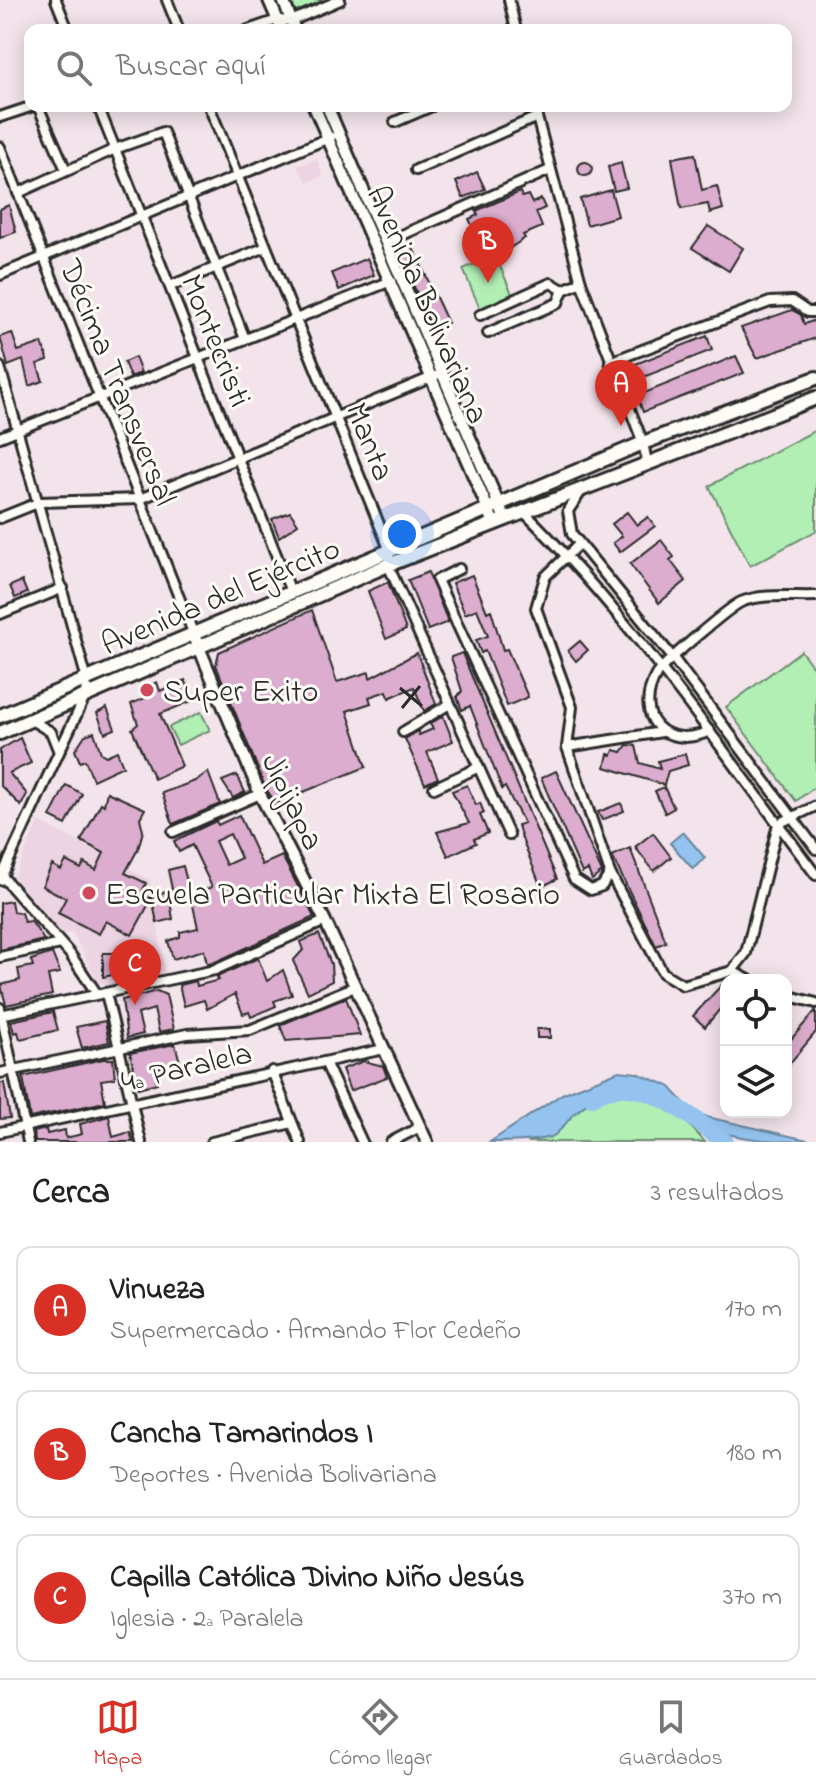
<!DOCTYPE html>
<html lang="es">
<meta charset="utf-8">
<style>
:root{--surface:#fff;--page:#f2f2f2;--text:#222;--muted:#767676;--line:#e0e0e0;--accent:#d93025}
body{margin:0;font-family:"Indie Flower",sans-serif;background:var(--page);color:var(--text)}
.controls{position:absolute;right:24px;bottom:24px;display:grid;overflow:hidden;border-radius:16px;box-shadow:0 4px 20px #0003}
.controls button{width:72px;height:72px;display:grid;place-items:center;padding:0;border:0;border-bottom:2px solid var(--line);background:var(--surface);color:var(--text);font:40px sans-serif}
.you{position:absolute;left:402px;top:534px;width:28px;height:28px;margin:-20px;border:6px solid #fff;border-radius:50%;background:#1a73e8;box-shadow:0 0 0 12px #1a73e833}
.badge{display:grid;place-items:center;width:52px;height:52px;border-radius:50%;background:var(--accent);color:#fff;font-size:26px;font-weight:700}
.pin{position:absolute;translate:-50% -66px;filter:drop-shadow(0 2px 4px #0008)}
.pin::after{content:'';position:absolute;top:42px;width:28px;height:24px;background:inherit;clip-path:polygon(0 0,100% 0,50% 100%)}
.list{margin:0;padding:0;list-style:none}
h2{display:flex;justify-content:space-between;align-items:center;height:104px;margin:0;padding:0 32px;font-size:34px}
h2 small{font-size:26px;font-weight:400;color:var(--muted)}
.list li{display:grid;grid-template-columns:52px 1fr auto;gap:24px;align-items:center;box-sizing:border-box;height:128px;margin:0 16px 16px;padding:0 16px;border:2px solid var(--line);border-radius:16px}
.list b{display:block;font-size:30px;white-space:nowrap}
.list p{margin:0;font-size:26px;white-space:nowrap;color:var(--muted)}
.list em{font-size:26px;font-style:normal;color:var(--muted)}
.icon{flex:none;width:44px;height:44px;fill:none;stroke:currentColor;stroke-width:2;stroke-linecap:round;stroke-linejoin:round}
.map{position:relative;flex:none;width:816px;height:1142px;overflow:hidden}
.search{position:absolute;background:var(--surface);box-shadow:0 4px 20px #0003;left:24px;right:24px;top:24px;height:88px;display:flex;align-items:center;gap:20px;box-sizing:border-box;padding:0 28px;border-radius:16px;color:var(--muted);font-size:30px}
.sheet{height:536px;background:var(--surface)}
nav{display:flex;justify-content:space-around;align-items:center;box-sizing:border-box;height:112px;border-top:2px solid var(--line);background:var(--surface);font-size:22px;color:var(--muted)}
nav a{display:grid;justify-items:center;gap:4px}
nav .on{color:var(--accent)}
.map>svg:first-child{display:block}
</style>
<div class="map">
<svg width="816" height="1142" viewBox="0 0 816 1142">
<rect width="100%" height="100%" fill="#f3e4eb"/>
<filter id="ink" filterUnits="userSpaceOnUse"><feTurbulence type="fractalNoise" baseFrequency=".0125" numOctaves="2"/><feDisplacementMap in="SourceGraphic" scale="16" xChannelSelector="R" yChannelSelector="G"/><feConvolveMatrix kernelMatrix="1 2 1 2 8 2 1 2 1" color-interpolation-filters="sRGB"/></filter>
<g filter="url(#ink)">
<g fill="#ecd4e2">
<polygon points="317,159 323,176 307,182 297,166"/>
<polygon points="39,821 150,880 165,972 106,986 98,982 72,931 62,936 14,877"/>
</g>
<g fill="#b1efb5" stroke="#6e8d70" stroke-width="2">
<polygon points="289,0 327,0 294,13"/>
<polygon points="495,255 513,296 481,311 463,269"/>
<polygon points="816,430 816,531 750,566 709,486"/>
<polygon points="801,651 816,671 816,786 796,801 726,707"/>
<polygon points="201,712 210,730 178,745 169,727"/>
<polygon points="627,1089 679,1114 705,1142 530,1142 582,1105"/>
</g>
<g fill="#93c3ee" stroke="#6986a0" stroke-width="2">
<polygon points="683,832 705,858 693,869 670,843"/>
<path d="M619 1071 637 1073 669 1086 690 1109 707 1117 816 1142C776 1142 734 1140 696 1124 677 1115 655 1085 637 1084 614 1083 588 1101 572 1116 566 1122 559 1134 551 1137 533 1142 509 1142 490 1142L562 1094Z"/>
</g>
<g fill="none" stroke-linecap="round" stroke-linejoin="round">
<path stroke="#93c3ee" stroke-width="18" d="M592 1097C637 1067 691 1117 725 1142"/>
</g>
<g fill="#dcadce" stroke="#2b2b2b" stroke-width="2" fill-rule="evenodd">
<polygon points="695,154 702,190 717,186 723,209 710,213 708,204 681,209 672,158"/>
<circle cx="585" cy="169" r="7"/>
<polygon points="621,163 627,188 614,191 608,167"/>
<polygon points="477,172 485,189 463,198 456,182"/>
<polygon points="611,190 618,216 587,225 580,199"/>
<polygon points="520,192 522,197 528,195 532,203 541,199 545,208 536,212 542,227 523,235 525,238 510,248 505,237 496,241 491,229 477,236 469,219 478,215 476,211"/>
<polygon points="9,205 16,232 0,238 0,209"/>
<polygon points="708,226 743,248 729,271 692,248"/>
<polygon points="411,244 448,323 432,329 398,249"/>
<polygon points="367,258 374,275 339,290 332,273"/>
<polygon points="792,310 801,315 804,324 816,320 816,338 757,358 741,328"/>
<polygon points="12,333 18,351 42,343 48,360 37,364 43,381 29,386 23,360 8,366 0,337"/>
<polygon points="707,336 712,350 631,382 625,368"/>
<polygon points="736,356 744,373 643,412 637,396"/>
<polygon points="135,357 141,373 130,377 124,362"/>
<polygon points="290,512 298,524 279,537 272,519"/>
<polygon points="627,512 637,525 648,517 655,526 620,552 613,543 622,536 612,524"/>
<polygon points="661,540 674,557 670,560 686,581 659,603 630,564"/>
<polygon points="428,572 448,622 428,630 408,580"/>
<polygon points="472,575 487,612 491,610 503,650 507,649 528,697 507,706 485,651 481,653 476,640 488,636 477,609 465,614 452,583"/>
<polygon points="22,581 27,593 15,598 10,586"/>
<polygon points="388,582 406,630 386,639 368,591"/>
<polygon points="312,610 337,682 369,672 370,678 417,653 436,704 424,711 414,687 389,698 387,691 369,697 371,703 347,711 366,767 276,803 266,789 216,665 219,652"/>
<polygon points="580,641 588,650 576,661 568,651"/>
<polygon points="462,653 557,879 541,887 521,836 518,825 524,823 505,787 502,789 470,706 462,710 457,697 462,691 451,657"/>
<polygon points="185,680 194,700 160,714 182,766 154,779 132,729 138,724 131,704 152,695 148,686 157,682 160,691"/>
<polygon points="107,708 115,729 105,733 97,713"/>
<polygon points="443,716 453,741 427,752 438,778 425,784 405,739 418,731 419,735 433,729 430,724"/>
<polygon points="94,732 101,753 106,756 117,751 123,766 93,780 85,760 80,762 75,750 85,735"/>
<polygon points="20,738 31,763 9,773 27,794 21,806 0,785 0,750"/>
<polygon points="627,745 636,746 640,763 660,769 658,761 685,754 688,765 668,771 664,785 605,767 608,754 612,755 614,750 622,752"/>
<polygon points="556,771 602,872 592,880 588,870 582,873 541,778"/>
<polygon points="208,772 220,804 173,824 162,793 195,781"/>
<polygon points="237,775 245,792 233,798 222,781"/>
<polygon points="66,785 82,794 66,825 50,817"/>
<polygon points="467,785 476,805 480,803 484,813 480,815 488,833 474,839 476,843 448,856 437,832 469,823 452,791"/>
<polygon points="664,787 674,808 665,813 655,791"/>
<polygon points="107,792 145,809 140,818 143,831 138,849 125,873 146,883 138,902 172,889 168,870 183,866 190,894 170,901 173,919 157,923 152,898 132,935 106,921 99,934 58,913 66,898 42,886 52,865 61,870 66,861 81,869 84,863 96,870 104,853 81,841 101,803 104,805"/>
<polygon points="621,803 624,811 602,820 598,812"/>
<path d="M239 815 262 865 282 856 314 917 213 963 207 964 204 950 173 959 168 941 180 937V932L198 928 191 896 212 887 192 845 179 852 174 841 216 821 218 825ZM230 834 241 858 226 865 215 841Z"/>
<polygon points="653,833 671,857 654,871 635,847"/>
<polygon points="630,848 666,942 656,946 612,856"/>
<polygon points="11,901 13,912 21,913 24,922 31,921 44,940 0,950 0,903"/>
<polygon points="319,934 331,964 332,981 308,993 293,961 303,950 300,942"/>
<polygon points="146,946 150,967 103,977 103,953 123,953"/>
<polygon points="52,953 60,973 48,975 52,995 6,1005 1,985 20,980 18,969 33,966 31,960"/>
<polygon points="258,958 267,981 283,970 292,995 274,1001 276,1006 251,1017 249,1012 243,1014 235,994 207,1009 204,1000 184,1006 179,985 196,981 197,986 219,980 217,977"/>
<polygon points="726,980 726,1002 705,1027 693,1016"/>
<polygon points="157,991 166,995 174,1029 159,1032 154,1009 138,1014 143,1034 127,1038 122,1000"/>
<polygon points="346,998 360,1035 286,1041 280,1025"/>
<polygon points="816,1010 816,1032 786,1068 786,1045"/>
<polygon points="53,1012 58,1030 20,1039 18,1032 14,1033 11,1021"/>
<polygon points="105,1021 109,1042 82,1048 76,1027"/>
<rect x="537" y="1029" width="13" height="9"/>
<polygon points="175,1044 180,1062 154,1069 157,1083 138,1088 130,1053"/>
<polygon points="103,1059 113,1059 115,1078 101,1080 105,1102 30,1118 23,1077"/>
<polygon points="364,1061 383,1066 387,1077 350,1091 342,1069"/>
<polygon points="0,1083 4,1083 10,1118 0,1119"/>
<polygon points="109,1116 113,1137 130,1132 133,1142 35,1142 34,1132 46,1129 47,1134 65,1130 66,1138 82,1134 80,1124"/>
</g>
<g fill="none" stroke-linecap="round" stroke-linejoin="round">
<g stroke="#2b2b2b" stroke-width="14">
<g id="minor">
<polyline points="56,0 68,30"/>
<polyline points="167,0 179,30"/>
<polyline points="509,0 516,30"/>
<polyline points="248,30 277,20 291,21 340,0"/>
<polyline points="38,106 66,170"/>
<polyline points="98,106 291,592"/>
<polyline points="209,106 390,551 388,565 509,835"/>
<polyline points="534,106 581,282 643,443 647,462"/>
<polyline points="0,117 33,106"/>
<polyline points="395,122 432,106"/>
<polyline points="0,147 194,635"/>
<polyline points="416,170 537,117"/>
<polyline points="18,193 115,149 163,132 245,339"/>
<polyline points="386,242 550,170"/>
<polyline points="0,275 331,137"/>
<polyline points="170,286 266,247"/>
<polyline points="480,315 551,283 563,290"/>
<polyline points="488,333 558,303 563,290 581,282"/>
<polyline points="610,362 770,302 792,301 808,312 816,312"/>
<polyline points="0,367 87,680 84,699 59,752"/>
<polyline points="0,437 391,281"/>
<polyline points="582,490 568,511 572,534 673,658 816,849"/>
<path d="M524 512C634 621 723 751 816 875"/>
<polyline points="0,518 40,502 140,499 435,376"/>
<polyline points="459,569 437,580 574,879 591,890 602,886 610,873 567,747 572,707 536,608 545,577 579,544"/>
<polyline points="0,614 63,588"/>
<path d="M710 731C665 751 633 717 656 675 662 664 730 607 741 602 762 593 794 597 816 596"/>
<polyline points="403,732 448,705"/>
<polyline points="567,747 662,732"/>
<polyline points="434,788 477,768"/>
<polyline points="173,832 260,794"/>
<polyline points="610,873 663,973 683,985 732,971"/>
<polyline points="2,876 70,954 97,994"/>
<polyline points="0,880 59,752 51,732 33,721"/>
<polyline points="0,957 61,944"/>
<polyline points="749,980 732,971 746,953 778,824 816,806"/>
<polyline points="106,993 141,1142"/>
<polyline points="786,995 816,1003"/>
<polyline points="0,1008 28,1142"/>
<polyline points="0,1015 215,970 325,921"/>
<polyline points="325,1062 362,1142"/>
<polyline points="272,1071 300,1142"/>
<polyline points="0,1073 187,1034 250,1030 356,986"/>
<polyline points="0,1132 384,1049"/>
<polyline points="212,1142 292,1123"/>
<polyline points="391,1142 420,1127"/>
</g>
</g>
<g stroke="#2b2b2b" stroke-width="16">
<g id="tertiary">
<polyline points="269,0 282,30"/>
<polyline points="283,0 295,30"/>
<polyline points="314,106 494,523"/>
<polyline points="327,106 505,519"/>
<polyline points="196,640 260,794 325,921 427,1142"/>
</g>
</g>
<g stroke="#2b2b2b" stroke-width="18">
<g id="secondary">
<polyline points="0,716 643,443 816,378"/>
<polyline points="0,733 388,565 816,398"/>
</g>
</g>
<use href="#minor" stroke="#fdfcf7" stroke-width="8"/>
<use href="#tertiary" stroke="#fdfcf7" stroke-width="10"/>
<use href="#secondary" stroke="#fdfcf7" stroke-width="12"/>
</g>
</g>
<path fill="none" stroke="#2b2b2b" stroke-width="3" d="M400 688 422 706M402 708 420 686"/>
<g fill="#d1495b" stroke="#fdfcf7" stroke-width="3">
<circle cx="147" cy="690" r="8"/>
<circle cx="89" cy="893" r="8"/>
</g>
<g text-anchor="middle" stroke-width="6" stroke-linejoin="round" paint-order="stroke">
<g font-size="32" fill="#2b2b2b" stroke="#fdfcf7">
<text transform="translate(429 304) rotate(66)" y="11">Avenida Bolivariana</text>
<text transform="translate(217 340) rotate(68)" y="11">Montecristi</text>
<text transform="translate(119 382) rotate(68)" y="11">Décima Transversal</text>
<text transform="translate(371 441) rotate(68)" y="11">Manta</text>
<text transform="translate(220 595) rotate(-23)" y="11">Avenida del Ejército</text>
<text transform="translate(294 801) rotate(64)" y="11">Jipijapa</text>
<text transform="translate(186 1066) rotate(-13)" y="11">4ª Paralela</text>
</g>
<g font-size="32" fill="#2b2b2b" stroke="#fdfcf7" text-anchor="start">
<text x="163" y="701">Super Exito</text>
<text x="105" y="904">Escuela Particular Mixta El Rosario</text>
</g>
</g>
</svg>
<div class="controls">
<button><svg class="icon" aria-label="locate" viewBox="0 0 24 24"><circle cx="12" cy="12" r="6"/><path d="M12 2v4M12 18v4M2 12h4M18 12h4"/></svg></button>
<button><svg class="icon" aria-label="layers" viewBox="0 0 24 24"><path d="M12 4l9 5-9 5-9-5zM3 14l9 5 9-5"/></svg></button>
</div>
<div class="you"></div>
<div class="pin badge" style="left:621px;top:426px">A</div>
<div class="pin badge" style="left:488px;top:283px">B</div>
<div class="pin badge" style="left:135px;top:1005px">C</div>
<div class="search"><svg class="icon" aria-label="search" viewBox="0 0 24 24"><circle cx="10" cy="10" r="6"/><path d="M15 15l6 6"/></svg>Buscar aquí</div>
</div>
<section class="sheet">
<h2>Cerca<small>3 resultados</small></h2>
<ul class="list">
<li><span class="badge">A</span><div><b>Vinueza</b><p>Supermercado · Armando Flor Cedeño</p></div><em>170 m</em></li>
<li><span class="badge">B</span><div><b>Cancha Tamarindos I</b><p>Deportes · Avenida Bolivariana</p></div><em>180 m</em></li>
<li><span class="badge">C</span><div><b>Capilla Católica Divino Niño Jesús</b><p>Iglesia · 2ª Paralela</p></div><em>370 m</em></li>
</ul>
</section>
<nav>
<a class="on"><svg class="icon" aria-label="map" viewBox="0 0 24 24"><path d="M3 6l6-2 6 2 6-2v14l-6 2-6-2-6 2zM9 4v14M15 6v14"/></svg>Mapa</a>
<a><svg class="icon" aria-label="directions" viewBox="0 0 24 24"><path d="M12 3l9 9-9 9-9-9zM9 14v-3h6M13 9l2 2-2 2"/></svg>Cómo llegar</a>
<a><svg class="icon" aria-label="saved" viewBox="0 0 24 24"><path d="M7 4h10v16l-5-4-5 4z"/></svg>Guardados</a>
</nav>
